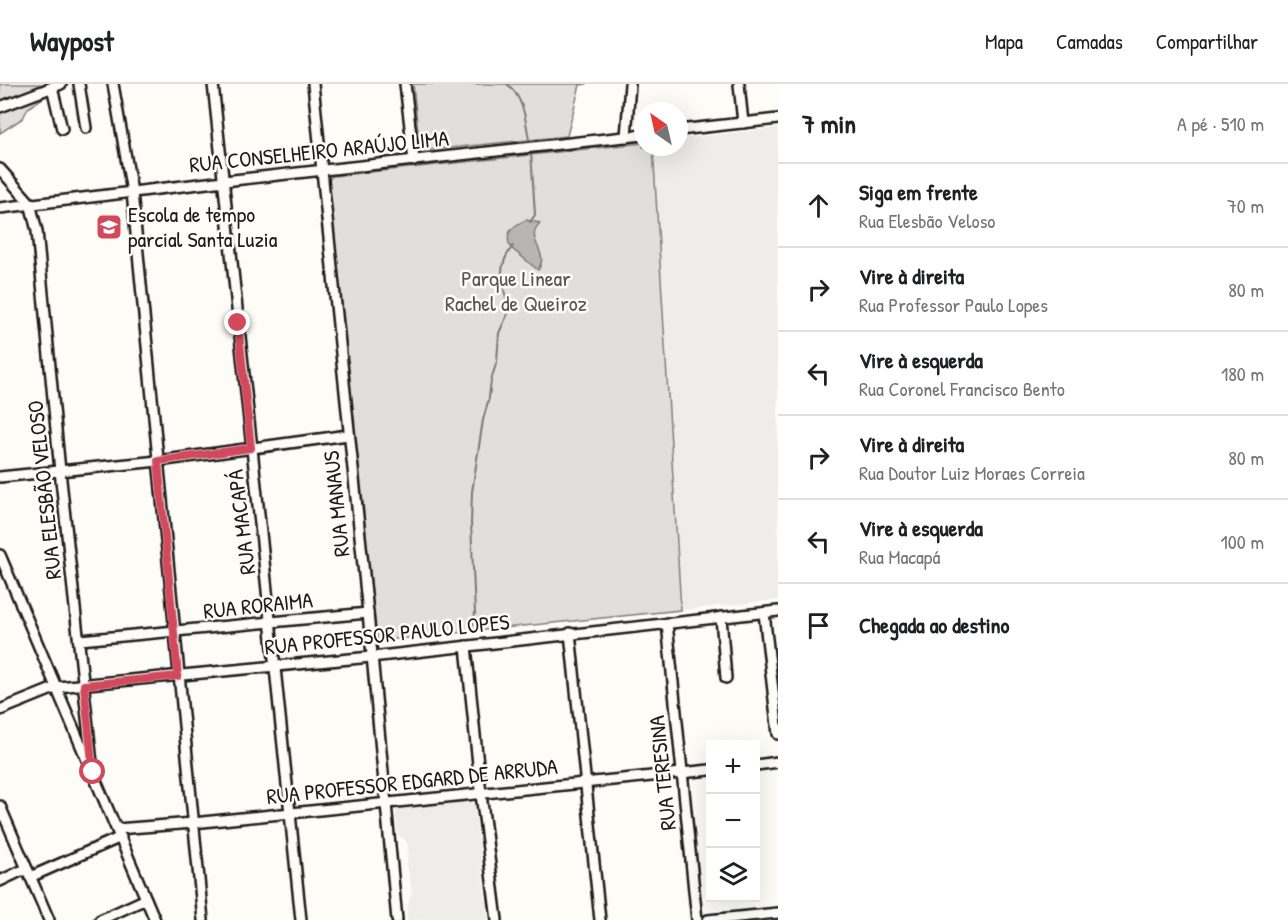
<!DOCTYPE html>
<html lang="pt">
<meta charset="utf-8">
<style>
:root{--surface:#fff;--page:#f2f2f2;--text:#202124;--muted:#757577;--line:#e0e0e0}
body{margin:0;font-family:"Patrick Hand",sans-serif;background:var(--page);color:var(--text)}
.controls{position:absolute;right:18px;bottom:18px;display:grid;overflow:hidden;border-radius:0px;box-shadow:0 6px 24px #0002}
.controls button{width:54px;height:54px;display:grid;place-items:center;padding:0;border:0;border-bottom:2px solid var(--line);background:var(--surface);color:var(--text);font:30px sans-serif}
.compass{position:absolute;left:634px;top:18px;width:54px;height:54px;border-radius:50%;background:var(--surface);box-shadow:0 6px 24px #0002;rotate:326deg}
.stop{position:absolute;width:18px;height:18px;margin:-14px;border:4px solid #d1495b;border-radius:50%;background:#fff}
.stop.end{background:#d1495b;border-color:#fff;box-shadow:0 2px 6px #0008}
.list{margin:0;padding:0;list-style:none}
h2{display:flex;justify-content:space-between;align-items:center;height:78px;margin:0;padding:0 24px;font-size:26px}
h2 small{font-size:20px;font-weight:400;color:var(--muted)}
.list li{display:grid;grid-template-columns:39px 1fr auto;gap:18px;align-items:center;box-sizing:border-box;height:84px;padding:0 24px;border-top:2px solid var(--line)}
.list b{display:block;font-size:22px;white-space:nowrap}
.list p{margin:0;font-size:20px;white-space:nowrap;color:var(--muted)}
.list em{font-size:20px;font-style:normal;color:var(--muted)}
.icon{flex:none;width:33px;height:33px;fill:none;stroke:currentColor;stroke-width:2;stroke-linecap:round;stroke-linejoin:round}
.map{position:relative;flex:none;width:778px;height:836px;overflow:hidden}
header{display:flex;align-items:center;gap:36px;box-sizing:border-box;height:84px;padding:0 30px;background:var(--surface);border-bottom:2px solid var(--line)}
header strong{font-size:28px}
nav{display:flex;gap:33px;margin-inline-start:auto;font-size:21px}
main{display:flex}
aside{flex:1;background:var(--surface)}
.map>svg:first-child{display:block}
</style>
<header>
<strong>Waypost</strong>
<nav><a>Mapa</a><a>Camadas</a><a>Compartilhar</a></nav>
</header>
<main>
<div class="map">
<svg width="778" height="836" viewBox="0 0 778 836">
<rect width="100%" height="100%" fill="#fdfcf7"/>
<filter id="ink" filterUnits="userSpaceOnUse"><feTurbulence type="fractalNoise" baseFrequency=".0167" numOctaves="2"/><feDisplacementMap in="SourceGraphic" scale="12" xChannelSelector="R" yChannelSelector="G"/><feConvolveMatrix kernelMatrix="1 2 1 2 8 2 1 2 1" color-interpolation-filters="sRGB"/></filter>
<g filter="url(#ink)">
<g fill="#eeede9">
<polygon points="778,44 778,516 681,526 653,63 679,63 679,55"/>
<polygon points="471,717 474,720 488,836 407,836 407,824 412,807 407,780 408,761 404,755 398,751 395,724"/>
</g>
<g fill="#e0dfdb" stroke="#7e7e7c" stroke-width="1.5">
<polygon points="0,0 64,0 28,24 23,34 0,49"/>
<polygon points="413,0 587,0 580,1 567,52 420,67"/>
<polygon points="643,59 643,63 653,63 681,526 377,557 328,96 333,92"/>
</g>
<path fill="#b7b6b2" stroke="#797876" stroke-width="1.5" d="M526 136 540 139C523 156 551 167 538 186L511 164C503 149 513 142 526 136Z"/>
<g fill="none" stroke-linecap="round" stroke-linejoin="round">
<g stroke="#797876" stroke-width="2">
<path d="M507 0C525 14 526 40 530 62"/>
<polyline points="530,138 535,131 531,67"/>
<path d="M472 545 475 529 471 439 472 408 483 336 489 314 491 296 497 277 499 249 509 227C504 201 494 186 513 162"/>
</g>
<g stroke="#1c1c1c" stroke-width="14">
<g id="street">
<polyline points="79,0 86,44"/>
<polyline points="113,0 132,108 203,836"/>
<path d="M213 0C243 279 273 557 301 836"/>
<polyline points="313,0 368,529 397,836"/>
<polyline points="405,0 414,77"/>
<polyline points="739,0 743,39"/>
<polyline points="52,3 62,45"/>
<polyline points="0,23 61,0"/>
<polyline points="679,46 778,35"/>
<polyline points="626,53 630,0"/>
<polyline points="0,85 30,119 37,147 60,387 93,688"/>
<polyline points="0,124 224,97 643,51"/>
<polyline points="0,393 158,377 348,351"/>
<polyline points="0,471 155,836"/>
<polyline points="764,529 778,650"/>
<polyline points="721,533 726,594"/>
<polyline points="667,539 697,836"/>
<polyline points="570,549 600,836"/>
<polyline points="80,556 368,529"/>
<polyline points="466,562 481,710 497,836"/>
<polyline points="0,626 57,603 371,573 778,527"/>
<polyline points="756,681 778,678"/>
<polyline points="0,722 49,836"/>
<polyline points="117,745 193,739 710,686"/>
<polyline points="30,793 121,753"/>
<polyline points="0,797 21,787 28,787"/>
<polyline points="100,836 146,815"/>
<polyline points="708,836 778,829"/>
</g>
</g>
<use href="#street" stroke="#fdfcf7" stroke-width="9"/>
</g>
</g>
<g fill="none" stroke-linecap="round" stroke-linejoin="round" filter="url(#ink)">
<polyline stroke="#d1495b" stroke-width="8" points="93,688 84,601 178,592 158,377 251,364 238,239"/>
</g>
<defs>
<g id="school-square" transform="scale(1.35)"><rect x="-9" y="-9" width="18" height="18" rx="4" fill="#d1495b" stroke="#fdfcf7"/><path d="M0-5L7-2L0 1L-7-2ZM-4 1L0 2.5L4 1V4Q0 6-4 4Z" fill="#fff"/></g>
</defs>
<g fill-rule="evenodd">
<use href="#school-square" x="109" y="143"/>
</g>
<g text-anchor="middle" stroke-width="5" stroke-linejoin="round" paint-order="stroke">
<g font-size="22" fill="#1c1c1c" stroke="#fdfcf7">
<text transform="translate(319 67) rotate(-6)" y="8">RUA CONSELHEIRO ARAÚJO LIMA</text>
<text transform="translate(44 406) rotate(-96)" y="8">RUA ELESBÃO VELOSO</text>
<text transform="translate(336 420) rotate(-96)" y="8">RUA MANAUS</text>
<text transform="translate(241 438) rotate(-97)" y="8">RUA MACAPÁ</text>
<text transform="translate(258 521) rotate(-6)" y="8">RUA RORAIMA</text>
<text transform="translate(387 550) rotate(-6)" y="8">RUA PROFESSOR PAULO LOPES</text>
<text transform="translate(662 689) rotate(-96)" y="8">RUA TERESINA</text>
<text transform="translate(412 697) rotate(-6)" y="8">RUA PROFESSOR EDGARD DE ARRUDA</text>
</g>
<g font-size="22" fill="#1c1c1c" stroke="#fdfcf7" text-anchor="start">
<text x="128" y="138">Escola de tempo<tspan x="128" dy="25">parcial Santa Luzia</tspan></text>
</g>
<g font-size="22" fill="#575655" stroke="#fdfcf7">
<text x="516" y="202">Parque Linear<tspan x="516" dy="25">Rachel de Queiroz</tspan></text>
</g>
</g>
</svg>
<div class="controls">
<button>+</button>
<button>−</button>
<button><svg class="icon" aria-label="layers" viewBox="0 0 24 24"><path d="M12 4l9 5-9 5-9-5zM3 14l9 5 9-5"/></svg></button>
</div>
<svg class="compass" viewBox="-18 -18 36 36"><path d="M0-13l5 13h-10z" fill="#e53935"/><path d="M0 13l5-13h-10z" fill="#757577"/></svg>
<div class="stop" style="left:93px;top:688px"></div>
<div class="stop end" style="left:238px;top:239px"></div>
</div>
<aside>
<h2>7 min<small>A pé · 510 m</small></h2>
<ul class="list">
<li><svg class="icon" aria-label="ahead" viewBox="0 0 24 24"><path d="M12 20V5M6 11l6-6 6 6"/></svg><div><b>Siga em frente</b><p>Rua Elesbão Veloso</p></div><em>70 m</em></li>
<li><svg class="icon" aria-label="right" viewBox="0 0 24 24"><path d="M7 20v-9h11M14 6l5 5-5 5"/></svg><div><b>Vire à direita</b><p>Rua Professor Paulo Lopes</p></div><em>80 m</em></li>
<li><svg class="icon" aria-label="left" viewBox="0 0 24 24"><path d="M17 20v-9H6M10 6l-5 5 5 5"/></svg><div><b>Vire à esquerda</b><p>Rua Coronel Francisco Bento</p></div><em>180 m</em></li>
<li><svg class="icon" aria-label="right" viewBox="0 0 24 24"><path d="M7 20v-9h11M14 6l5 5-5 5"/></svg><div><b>Vire à direita</b><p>Rua Doutor Luiz Moraes Correia</p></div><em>80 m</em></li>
<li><svg class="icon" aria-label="left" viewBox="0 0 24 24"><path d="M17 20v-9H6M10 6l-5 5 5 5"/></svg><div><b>Vire à esquerda</b><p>Rua Macapá</p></div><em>100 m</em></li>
<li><svg class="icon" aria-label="arrive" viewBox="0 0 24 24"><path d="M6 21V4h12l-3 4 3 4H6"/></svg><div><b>Chegada ao destino</b></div></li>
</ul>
</aside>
</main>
